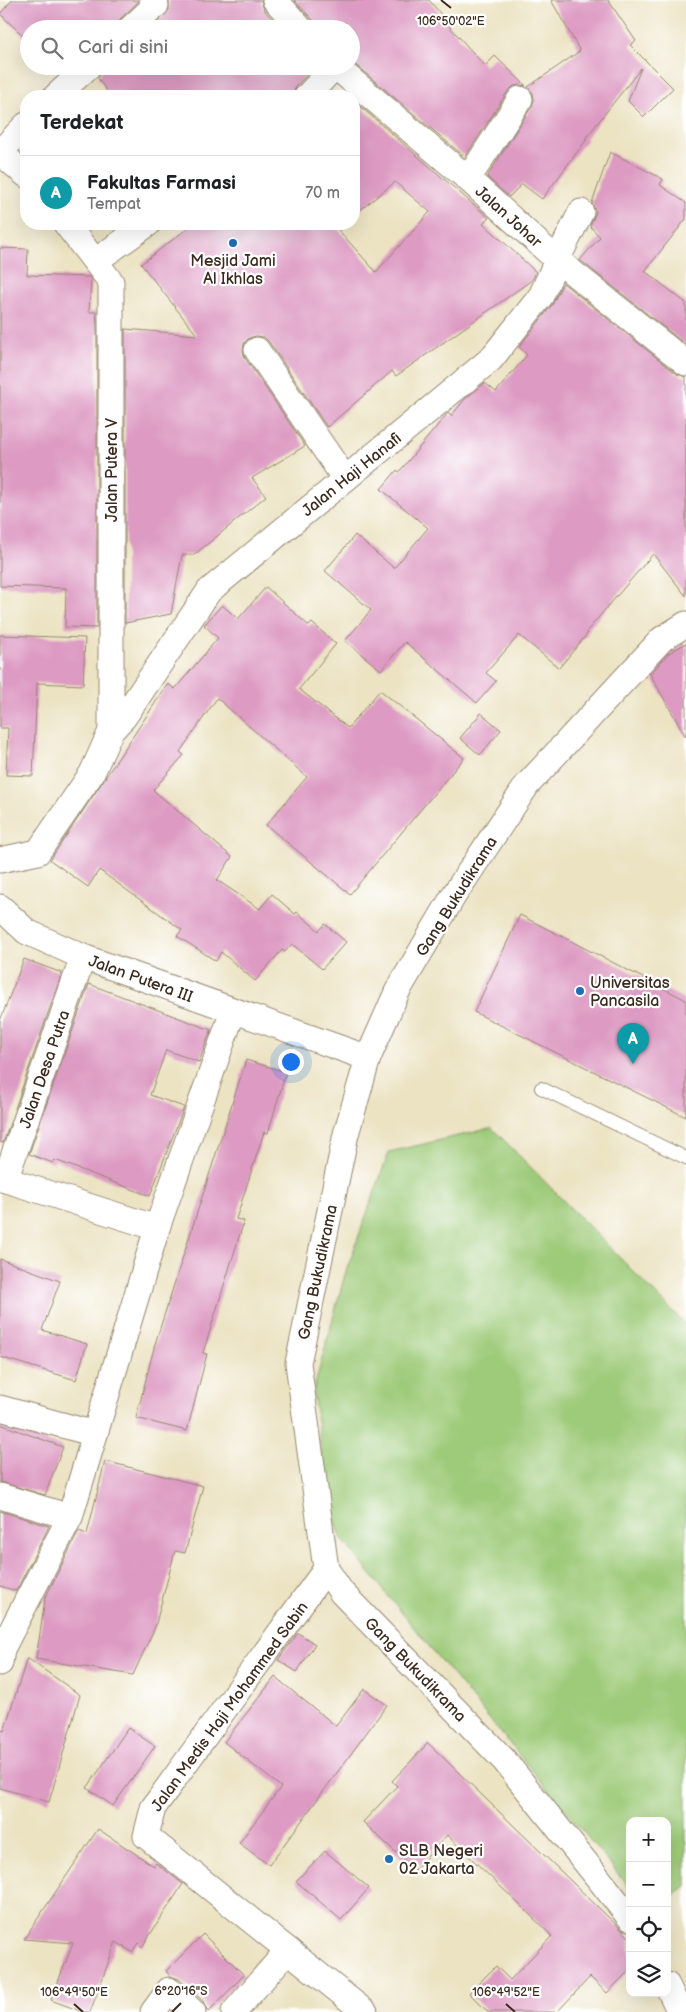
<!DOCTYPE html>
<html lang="id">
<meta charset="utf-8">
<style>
:root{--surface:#fff;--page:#f2f2f2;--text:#202124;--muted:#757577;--line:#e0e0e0;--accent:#b45309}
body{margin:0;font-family:"Balsamiq Sans",sans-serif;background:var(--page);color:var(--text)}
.controls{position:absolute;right:15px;bottom:15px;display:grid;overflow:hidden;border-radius:10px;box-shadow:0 5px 20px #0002}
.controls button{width:45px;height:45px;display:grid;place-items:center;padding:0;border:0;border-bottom:1px solid var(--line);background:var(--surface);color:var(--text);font:25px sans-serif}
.you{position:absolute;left:290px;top:1061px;width:18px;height:18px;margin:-12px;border:4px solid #fff;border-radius:50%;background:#1a73e8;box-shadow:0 0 0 8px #1a73e833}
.badge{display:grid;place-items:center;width:32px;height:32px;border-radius:50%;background:var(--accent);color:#fff;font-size:16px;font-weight:700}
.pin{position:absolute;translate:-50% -41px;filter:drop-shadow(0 1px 2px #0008)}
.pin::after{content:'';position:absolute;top:26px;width:18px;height:15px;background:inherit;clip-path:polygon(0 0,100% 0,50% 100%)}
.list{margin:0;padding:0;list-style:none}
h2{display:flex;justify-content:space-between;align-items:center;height:65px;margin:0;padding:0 20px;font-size:21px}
h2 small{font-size:16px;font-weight:400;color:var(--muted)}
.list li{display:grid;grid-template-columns:32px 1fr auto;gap:15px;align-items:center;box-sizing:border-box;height:75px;padding:0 20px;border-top:1px solid var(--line)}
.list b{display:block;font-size:19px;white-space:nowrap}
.list p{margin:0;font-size:16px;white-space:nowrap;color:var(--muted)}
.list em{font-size:16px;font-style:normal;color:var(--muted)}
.icon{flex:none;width:28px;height:28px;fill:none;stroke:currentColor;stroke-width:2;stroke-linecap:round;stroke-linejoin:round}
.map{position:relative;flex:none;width:686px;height:2012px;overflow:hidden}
.search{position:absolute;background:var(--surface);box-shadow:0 5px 20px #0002;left:20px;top:20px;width:340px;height:55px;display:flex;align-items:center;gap:12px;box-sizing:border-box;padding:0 18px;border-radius:28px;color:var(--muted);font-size:19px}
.panel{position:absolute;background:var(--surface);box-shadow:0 5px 20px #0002;left:20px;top:90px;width:340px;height:140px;border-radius:20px}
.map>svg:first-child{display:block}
</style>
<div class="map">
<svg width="686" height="2012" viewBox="0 0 686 2012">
<rect width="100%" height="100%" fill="#fff"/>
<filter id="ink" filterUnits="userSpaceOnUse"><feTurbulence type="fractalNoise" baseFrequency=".02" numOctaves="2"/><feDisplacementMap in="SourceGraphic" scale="10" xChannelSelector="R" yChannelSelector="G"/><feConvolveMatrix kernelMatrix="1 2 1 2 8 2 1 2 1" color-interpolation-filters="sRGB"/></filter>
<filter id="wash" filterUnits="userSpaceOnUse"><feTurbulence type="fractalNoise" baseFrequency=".0096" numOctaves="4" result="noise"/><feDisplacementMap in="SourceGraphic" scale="20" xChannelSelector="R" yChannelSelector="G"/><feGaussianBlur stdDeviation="1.12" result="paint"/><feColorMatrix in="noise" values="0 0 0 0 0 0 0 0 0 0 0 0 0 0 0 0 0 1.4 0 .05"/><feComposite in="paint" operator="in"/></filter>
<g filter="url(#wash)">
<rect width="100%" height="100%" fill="#ece3c3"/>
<polygon fill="#9ecb79" stroke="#6c7a4c" points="492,1128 686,1325 686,1886 667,1900 667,1821 630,1821 630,1888 441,1661 342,1539 328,1501 313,1392 345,1274 389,1152"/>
<g id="blocks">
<g fill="#dd9ac2">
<polygon points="12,0 138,0 138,2 120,19 116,29 29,29 29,41 0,14"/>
<polygon points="169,0 261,0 264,10 281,29 151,29 169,10"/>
<polygon points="294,0 429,0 450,25 449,26 485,66 495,56 526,86 520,85 514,86 508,91 465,157 351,61 351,29 315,29 312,19"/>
<polygon points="551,0 608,0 636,41 630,45 673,88 644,117 628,101 641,68 585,139 587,139 542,199 522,184 509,197 487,177 532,106 534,100 533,93 528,87 580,51"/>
<polygon points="103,66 315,66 296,86 293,96 110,96 98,78 102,71"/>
<polygon points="354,101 489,218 483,223 536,272 532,280 396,376 392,371 327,427 269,342 264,337 256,336 249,338 244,343 243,351 245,358 305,446 252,478 266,496 194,555 182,555 171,614 125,623 125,329 197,335 141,264 193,224 333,224 376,272 430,212 395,182 354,215"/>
<polygon points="610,152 663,179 660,185 686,203 686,219 645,271 686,303 686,345 580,260 600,237 590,226 596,212 592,203"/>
<polygon points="0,248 28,249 27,275 89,277 91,280 89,312 96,312 97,326 97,628 65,627 66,588 0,586"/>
<polygon points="563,283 677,374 686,377 686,596 653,554 586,632 588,633 559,668 519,635 486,673 496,681 477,703 405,642 381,670 345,641 371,610 325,571 355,535 394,568 428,528 381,489 397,470 399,472 447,414 448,413 451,416 465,399 485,383 496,392 527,355 519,347 552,305"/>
<polygon points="266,587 309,626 312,623 336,644 299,689 348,728 380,690 464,758 350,894 266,825 307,777 217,698 180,752 184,755 153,790 232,857 217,880 260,909 272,894 295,914 297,912 319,931 325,924 346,942 322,969 292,944 285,952 282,950 255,981 221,952 216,961 177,936 182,930 99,870 88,887 50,860 168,684 175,689 218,638 204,625 222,605 238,619"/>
<polygon points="0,635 85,638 83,685 37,683 33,776 6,775 8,728 0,728"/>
<polygon points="686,643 686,737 650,674 669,653"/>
<polygon points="481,713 501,730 480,755 460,738"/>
<polygon points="520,915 686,1000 686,1117 474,1012"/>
<polygon points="24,959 62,973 3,1143 0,1142 0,1021"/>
<polygon points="89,984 211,1030 199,1062 166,1050 150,1095 184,1107 150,1196 55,1160 53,1163 29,1154"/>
<polygon points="246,1060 286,1072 268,1133 264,1132 236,1219 244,1221 203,1353 207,1354 187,1431 136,1418 155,1344"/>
<polygon points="0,1259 60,1281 42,1330 87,1344 76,1380 0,1357"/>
<polygon points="0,1424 63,1447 45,1495 0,1482"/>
<polygon points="105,1461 203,1486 185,1553 175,1551 155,1627 133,1675 36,1659 45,1600 44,1600 79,1531 87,1534"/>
<polygon points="0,1511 49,1526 16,1591 0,1586"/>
<polygon points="298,1633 315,1644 297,1672 278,1660"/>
<polygon points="27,1658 80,1695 49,1802 0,1788 0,1730 4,1731"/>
<polygon points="275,1677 336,1726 364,1689 387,1705 269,1865 239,1843 281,1787 224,1742"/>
<polygon points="128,1728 155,1746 113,1806 87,1788"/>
<polygon points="428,1743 630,1938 630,1970 607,1993 590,1977 557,2012 488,2012 469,1993 496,1966 510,1980 552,1936 447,1835 415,1870 363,1822 397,1786 392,1781"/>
<polygon points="98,1829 154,1866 156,1863 183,1884 142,1947 138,1943 132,1952 116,1942 90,2012 83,2012 51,2000 73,1943 24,1939"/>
<polygon points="325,1851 369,1888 341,1920 296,1881"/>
<polygon points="203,1934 244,1975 208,2012 203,2001 179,1979 170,1976 166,1971"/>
</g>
</g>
</g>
<g filter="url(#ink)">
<use href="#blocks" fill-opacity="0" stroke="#948670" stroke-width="1"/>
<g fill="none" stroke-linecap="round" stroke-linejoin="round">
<g stroke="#948670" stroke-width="14">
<polyline id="lane" points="541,1088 686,1158"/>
</g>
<g stroke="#948670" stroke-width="27">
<g id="street">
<polyline points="275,0 301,29"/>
<polyline points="130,29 156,5 152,0"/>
<polyline points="335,66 468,179 557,260 686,363"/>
<polyline points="56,96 89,66"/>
<polyline points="307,96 335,66"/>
<polyline points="0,152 26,125"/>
<polyline points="0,152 26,175"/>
<polyline points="468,179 520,99"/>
<polyline points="66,224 111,282 111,731"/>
<polyline points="95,261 148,224"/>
<polyline points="257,350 345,479"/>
<polyline points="0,860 38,852 92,773 111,731 124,717 209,591 491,359 541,296 557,260 581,212"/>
<polyline points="0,907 27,932 83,957 368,1058"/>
<polyline points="0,1178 157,1228"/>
<polyline points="5,1180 83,957"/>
<polyline points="0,1408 95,1434"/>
<polyline points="0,1496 70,1517"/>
<polyline points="326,1569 153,1808 146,1836 365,2012"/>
<polyline points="0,1663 2,1649 70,1517 157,1228 233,1011"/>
<polyline points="630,1918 504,1760 342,1593 326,1569 298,1363 346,1134 368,1058 397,992 454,895 527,785 662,639 686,624"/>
<polyline points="667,1985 680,2012"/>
<polyline points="153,2012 169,1990 193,2012"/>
<polyline points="234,2012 288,1950"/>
</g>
</g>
<use href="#lane" stroke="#fff" stroke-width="12"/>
<use href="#street" stroke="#fff" stroke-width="25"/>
</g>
</g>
<path fill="none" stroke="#3b2a1e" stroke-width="2" d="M441 0 451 8M74 2004 83 2012M506 2004 515 2012M172 2012 181 2003"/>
<g fill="#1f6fb2" stroke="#fff" stroke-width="2">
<circle cx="233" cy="243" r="5"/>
<circle cx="580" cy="991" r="5"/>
<circle cx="389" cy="1859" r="5"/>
</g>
<g text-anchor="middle" stroke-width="4.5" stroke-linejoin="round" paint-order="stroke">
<g font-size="16" fill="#3b2a1e" stroke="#fff">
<text transform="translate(509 216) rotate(42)" y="6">Jalan Johar</text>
<text transform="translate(111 470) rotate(-90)" y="6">Jalan Putera V</text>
<text transform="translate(351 474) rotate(-39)" y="6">Jalan Haji Hanafi</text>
<text transform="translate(456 896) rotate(-58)" y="6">Gang Bukudikrama</text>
<text transform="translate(141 978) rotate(20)" y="6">Jalan Putera III</text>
<text transform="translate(44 1069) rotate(-71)" y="6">Jalan Desa Putra</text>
<text transform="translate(317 1272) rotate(-78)" y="6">Gang Bukudikrama</text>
<text transform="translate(416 1669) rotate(46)" y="6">Gang Bukudikrama</text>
<text transform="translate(229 1706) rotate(-54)" y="6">Jalan Medis Haji Mohammed Sabin</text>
</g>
<g font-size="16" fill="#3b2a1e" stroke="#fff" text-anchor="start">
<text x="233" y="266" text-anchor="middle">Mesjid Jami<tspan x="233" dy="18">Al Ikhlas</tspan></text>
<text x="590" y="988">Universitas<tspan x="590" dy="18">Pancasila</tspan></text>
<text x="399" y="1856">SLB Negeri<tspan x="399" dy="18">02 Jakarta</tspan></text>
</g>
</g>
<g font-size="12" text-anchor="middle" fill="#3b2a1e" stroke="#fff" stroke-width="4.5" stroke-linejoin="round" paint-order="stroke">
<text x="451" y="25">106°50'02"E</text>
<text x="181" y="1995">6°20'16"S</text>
<text x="74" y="1996">106°49'50"E</text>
<text x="506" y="1996">106°49'52"E</text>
</g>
</svg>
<div class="controls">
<button>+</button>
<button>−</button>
<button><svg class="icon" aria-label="locate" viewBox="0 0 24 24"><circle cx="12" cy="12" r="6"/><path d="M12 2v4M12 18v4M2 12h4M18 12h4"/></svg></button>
<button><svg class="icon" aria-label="layers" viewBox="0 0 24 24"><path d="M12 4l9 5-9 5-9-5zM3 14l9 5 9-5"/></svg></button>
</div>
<div class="you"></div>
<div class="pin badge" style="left:633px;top:1064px;background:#0f9aa8">A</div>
<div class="search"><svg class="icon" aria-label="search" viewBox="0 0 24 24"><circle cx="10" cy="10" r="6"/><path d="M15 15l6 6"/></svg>Cari di sini</div>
<section class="panel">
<h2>Terdekat<small></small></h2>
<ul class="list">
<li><span class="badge" style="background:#0f9aa8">A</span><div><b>Fakultas Farmasi</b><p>Tempat</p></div><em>70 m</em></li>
</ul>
</section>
</div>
